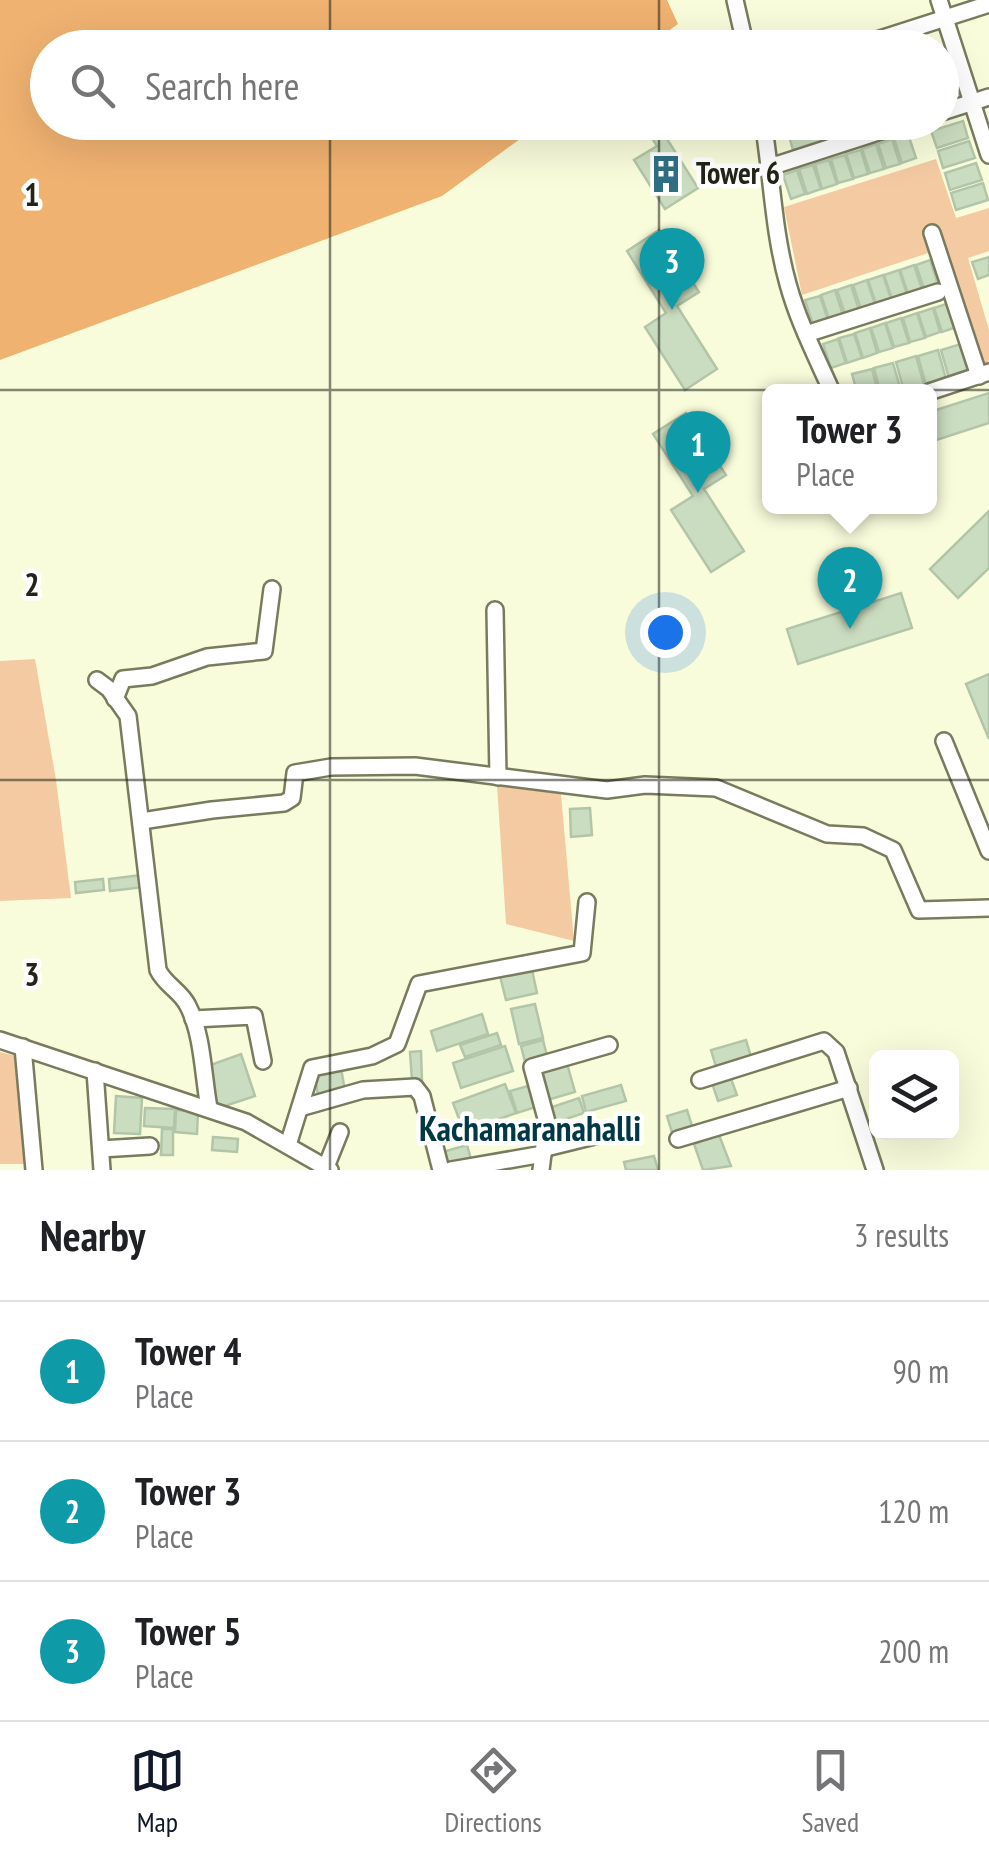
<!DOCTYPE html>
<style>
:root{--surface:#fff;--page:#f6f6f6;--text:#202124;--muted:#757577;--line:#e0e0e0;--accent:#111827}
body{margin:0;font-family:"PT Sans Narrow",sans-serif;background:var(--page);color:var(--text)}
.controls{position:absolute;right:30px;bottom:30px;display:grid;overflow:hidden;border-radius:15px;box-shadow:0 10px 40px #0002}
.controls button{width:90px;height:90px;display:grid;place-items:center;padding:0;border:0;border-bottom:2px solid var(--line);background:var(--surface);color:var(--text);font:50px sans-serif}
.you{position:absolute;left:665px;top:632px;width:35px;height:35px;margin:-25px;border:8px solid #fff;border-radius:50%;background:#1a73e8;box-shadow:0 0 0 15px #1a73e833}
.badge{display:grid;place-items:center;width:65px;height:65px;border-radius:50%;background:var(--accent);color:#fff;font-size:32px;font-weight:700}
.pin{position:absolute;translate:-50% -82px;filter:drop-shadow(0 2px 5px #0008)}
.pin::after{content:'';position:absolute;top:52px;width:35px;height:30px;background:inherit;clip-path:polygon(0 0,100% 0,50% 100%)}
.popup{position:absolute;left:762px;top:384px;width:175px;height:130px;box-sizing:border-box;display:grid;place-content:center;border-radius:15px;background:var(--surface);filter:drop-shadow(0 2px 8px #0005);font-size:32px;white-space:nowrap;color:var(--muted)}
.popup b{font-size:38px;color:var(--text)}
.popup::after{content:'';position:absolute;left:50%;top:100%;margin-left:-20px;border:20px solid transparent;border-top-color:var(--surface)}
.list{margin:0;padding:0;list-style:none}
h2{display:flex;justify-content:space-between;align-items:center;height:130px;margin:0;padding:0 40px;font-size:42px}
h2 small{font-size:32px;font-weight:400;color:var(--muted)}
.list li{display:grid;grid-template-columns:65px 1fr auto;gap:30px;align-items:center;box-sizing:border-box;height:140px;padding:0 40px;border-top:2px solid var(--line)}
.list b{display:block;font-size:38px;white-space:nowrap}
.list p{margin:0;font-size:32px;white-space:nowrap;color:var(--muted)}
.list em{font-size:32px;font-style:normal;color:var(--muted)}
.icon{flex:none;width:55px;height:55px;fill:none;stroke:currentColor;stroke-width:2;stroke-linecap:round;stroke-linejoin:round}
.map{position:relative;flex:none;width:989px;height:1170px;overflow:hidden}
.search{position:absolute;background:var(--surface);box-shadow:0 10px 40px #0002;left:30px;right:30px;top:30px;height:110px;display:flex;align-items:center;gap:25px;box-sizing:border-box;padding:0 35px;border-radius:55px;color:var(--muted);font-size:38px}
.sheet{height:550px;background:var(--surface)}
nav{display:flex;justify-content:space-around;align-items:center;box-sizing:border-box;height:140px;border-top:2px solid var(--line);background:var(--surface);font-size:28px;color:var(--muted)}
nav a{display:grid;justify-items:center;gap:5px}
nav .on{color:var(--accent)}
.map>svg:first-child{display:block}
</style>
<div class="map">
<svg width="989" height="1170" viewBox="0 0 989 1170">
<rect width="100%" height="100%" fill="#f9fcdb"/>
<g fill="#f3caa2">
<polygon points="936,159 956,218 989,208 989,251 968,258 989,330 989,364 971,370 931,252 802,295 784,207"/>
<polygon points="35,659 56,780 71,898 0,901 0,661"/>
<polygon points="497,785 561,794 574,941 506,924"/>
<polygon points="0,1052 20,1057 29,1164 0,1164"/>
</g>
<polygon fill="#f0b271" points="0,0 667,0 678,24 645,48 48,48 48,122 542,123 442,196 0,360"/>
<g fill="#cbddc0" stroke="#b3c5a8" stroke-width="2.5">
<polygon points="955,70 963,98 942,104 942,74"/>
<polygon points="963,121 968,138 937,148 931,131"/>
<polygon points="642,122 690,125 667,139 698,188 665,209 634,160 657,146"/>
<polygon points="785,122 881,122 793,150"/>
<polygon points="908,134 916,158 902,163 894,139"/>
<polygon points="892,139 900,164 886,168 878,144"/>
<polygon points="969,141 975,158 943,168 938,151"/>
<polygon points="876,144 884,169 870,173 862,149"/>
<polygon points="861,150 868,174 854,178 846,154"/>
<polygon points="845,155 853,179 838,183 831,159"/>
<polygon points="829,160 837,184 822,189 815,164"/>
<polygon points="976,163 982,180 950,190 945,173"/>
<polygon points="813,165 821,189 807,194 799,169"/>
<polygon points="797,170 805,194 791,199 783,175"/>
<polygon points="983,183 988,200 956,210 951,193"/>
<polygon points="659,230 699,292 677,306 717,369 685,390 645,327 666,313 627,251"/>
<polygon points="989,257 989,275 978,279 972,262"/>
<polygon points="930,260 938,284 924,289 916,265"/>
<polygon points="914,265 922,289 908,294 900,270"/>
<polygon points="899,270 907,294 892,299 884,275"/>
<polygon points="883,275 891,299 876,304 868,280"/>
<polygon points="867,280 875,304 861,309 853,285"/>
<polygon points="851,285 859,310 845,314 837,290"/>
<polygon points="835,290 843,315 829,319 821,295"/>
<polygon points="820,296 828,320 813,325 805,300"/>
<polygon points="949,303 957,327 942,332 934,308"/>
<polygon points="933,308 940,332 926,337 918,313"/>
<polygon points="917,313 925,338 910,342 903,318"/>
<polygon points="901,318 909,343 894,347 886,323"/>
<polygon points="885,323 893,348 879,352 871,328"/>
<polygon points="870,328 877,353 863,358 855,333"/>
<polygon points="854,334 862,358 847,363 839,338"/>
<polygon points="838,339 846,363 831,368 823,344"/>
<polygon points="961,344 969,373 949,378 941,350"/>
<polygon points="938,350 946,379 926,385 918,356"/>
<polygon points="916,356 924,385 904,391 896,362"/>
<polygon points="893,363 901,391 880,392 874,368"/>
<polygon points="872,369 878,392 857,392 852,374"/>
<polygon points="989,393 989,423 930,442 930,412"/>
<polygon points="686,413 726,475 704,489 744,551 711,572 671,510 693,496 653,434"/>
<polygon points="989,511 989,568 958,598 930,569"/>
<polygon points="901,593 912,628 798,664 787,629"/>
<polygon points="989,674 989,739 966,684"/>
<polygon points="590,808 592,835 571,837 570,809"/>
<polygon points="142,875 144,887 110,891 109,879"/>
<polygon points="103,879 104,890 76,893 75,882"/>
<polygon points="531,965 537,993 506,1000 499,972"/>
<polygon points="535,1004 543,1038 519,1044 511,1009"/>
<polygon points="482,1014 488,1034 437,1051 431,1031"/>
<polygon points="497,1033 501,1045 465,1057 460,1045"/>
<polygon points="543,1040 548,1060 526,1066 521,1046"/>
<polygon points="746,1040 752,1060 717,1070 711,1050"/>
<polygon points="505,1046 513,1071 461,1088 453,1063"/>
<polygon points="421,1051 422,1081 412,1081 410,1052"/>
<polygon points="241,1054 255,1096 219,1108 205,1067"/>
<polygon points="566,1060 575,1092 544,1101 535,1069"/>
<polygon points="341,1068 345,1091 318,1095 314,1073"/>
<polygon points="730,1076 737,1095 718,1101 712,1083"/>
<polygon points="505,1084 516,1113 464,1132 453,1103"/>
<polygon points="535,1084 542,1105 517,1113 510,1091"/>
<polygon points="621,1085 626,1101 586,1112 582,1096"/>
<polygon points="116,1096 142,1098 140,1134 114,1133"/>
<polygon points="579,1098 584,1113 551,1124 546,1109"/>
<polygon points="145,1108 175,1109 174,1128 144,1126"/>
<polygon points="176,1110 198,1111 197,1134 175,1132"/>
<polygon points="687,1110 694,1132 674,1139 667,1116"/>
<polygon points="162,1129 173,1129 173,1155 161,1155"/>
<polygon points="719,1135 731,1166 703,1170 694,1144"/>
<polygon points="213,1137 238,1139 237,1152 212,1150"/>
<polygon points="467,1145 472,1163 447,1170 439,1153"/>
<polygon points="654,1156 658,1170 626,1170 624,1162"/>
</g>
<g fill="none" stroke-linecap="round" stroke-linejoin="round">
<g stroke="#797b5e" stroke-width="20">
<g id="minor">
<polyline points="735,0 746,48"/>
<polyline points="939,0 989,155"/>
<polyline points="852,48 989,4"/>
<polyline points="942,112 989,97"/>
<path d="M763 122C772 176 773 231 788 284 798 321 816 356 832 392"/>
<polyline points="770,167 909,122"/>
<polyline points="932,233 979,376"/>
<polyline points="806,334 938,292"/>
<polyline points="929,392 989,372"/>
<polyline points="495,610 498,777"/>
<path d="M97 680 109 689 128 716 158 970C165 985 181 991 188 1006 203 1035 203 1076 209 1108"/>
<polyline points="115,699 123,679 152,676 207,657 264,651 272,589"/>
<polyline points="944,741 989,851"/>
<polyline points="142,821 212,810 284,803 292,798 295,773 331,767 415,766 607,790 645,785 716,788 827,834 863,836 893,850 919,910 989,908"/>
<polyline points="193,1019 254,1016 263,1061"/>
<polyline points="0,1040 246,1122 330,1170"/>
<polyline points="23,1047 34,1170"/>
<polyline points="95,1071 102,1170"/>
<polyline points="700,1080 824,1041 836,1052 875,1170"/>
<polyline points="300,1108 363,1090 415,1087 422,1096 441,1170"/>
<polyline points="678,1139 849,1088"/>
<polyline points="288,1145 312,1068 372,1056 397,1044 419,984 582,953 587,902"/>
<polyline points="546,1148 631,1127"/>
<polyline points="101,1149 150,1146"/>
<polyline points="326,1167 340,1132"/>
<polyline points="451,1170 543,1154"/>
<polyline points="541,1170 547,1122 532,1067 609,1045"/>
</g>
</g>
<use href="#minor" stroke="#fff" stroke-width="15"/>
</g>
<path fill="none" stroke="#232418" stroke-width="2.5" stroke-opacity="0.55" d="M330 0V48M659 0V48M330 122V1170M659 122V1170M0 390H989M0 780H989"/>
<defs>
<g id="building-bare" transform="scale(3)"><path d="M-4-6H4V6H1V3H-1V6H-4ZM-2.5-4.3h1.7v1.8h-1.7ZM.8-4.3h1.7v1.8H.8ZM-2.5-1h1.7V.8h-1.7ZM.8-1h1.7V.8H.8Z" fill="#2f6f83" stroke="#fff" stroke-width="2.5" paint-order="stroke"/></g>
</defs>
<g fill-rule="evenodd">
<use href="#building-bare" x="666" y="174"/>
</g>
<g text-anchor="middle" stroke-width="9" stroke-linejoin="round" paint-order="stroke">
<g font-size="30" font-weight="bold" fill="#232418" stroke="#fff" text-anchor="start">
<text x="696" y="184">Tower 6</text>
</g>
<g font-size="35" font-weight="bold" fill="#003848" stroke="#fff">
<text x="530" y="1141">Kachamaranahalli</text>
</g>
</g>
<g font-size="32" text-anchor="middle" font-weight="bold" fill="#232418" stroke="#fff" stroke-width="9" stroke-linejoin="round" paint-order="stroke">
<text x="32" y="206">1</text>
<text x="32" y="596">2</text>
<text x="32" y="986">3</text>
</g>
</svg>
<div class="controls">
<button><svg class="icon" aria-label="layers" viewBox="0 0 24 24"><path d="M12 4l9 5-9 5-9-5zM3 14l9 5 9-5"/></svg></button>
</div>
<div class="you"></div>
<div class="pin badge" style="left:698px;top:493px;background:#0f9aa8">1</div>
<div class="pin badge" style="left:850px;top:629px;background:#0f9aa8">2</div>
<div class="popup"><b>Tower 3</b>Place</div>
<div class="pin badge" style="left:672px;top:310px;background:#0f9aa8">3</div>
<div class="search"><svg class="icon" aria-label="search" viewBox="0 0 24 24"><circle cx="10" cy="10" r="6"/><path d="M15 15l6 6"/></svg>Search here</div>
</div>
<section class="sheet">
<h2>Nearby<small>3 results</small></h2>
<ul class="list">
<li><span class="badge" style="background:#0f9aa8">1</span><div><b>Tower 4</b><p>Place</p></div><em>90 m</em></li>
<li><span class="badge" style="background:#0f9aa8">2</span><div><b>Tower 3</b><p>Place</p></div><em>120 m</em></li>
<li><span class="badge" style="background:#0f9aa8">3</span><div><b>Tower 5</b><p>Place</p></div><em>200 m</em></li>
</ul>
</section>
<nav>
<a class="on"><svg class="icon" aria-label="map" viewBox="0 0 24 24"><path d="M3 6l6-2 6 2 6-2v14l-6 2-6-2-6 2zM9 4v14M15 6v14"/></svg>Map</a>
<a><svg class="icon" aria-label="directions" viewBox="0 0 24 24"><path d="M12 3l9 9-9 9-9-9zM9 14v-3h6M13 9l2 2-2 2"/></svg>Directions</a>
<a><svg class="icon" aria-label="saved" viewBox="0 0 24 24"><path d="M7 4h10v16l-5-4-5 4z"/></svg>Saved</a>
</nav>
